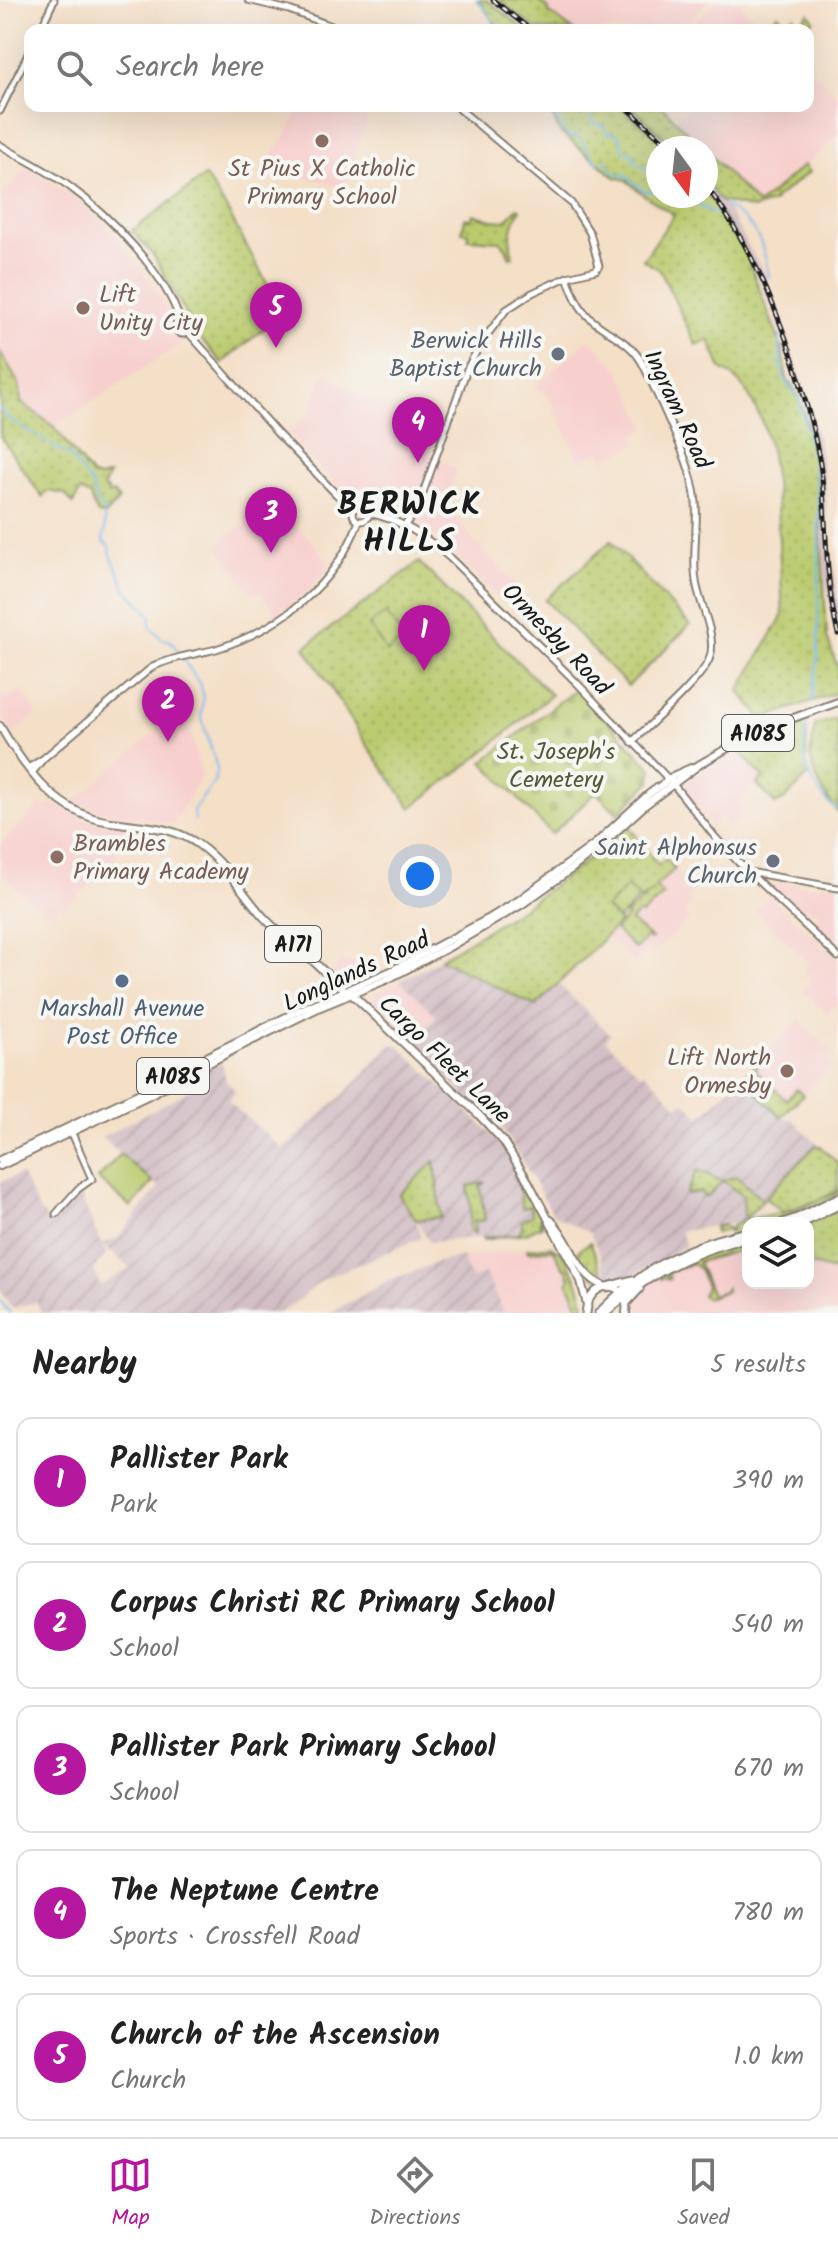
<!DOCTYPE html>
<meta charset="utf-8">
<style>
:root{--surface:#fff;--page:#f6f6f6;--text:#222;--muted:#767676;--line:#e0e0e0;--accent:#b5179e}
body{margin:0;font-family:Kalam,sans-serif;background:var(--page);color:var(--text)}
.controls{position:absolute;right:24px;bottom:24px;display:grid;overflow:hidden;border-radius:16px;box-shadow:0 8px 32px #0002}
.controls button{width:72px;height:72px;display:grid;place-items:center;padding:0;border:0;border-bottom:2px solid var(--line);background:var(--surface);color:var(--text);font:40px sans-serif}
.compass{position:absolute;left:646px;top:136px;width:72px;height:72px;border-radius:50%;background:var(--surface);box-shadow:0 8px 32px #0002;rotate:165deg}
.you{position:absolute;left:420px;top:876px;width:28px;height:28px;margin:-20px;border:6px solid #fff;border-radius:50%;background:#1a73e8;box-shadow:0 0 0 12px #1a73e833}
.badge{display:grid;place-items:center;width:52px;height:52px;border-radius:50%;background:var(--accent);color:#fff;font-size:26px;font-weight:700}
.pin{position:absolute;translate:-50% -66px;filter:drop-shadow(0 2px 4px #0008)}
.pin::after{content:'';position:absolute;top:42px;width:28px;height:24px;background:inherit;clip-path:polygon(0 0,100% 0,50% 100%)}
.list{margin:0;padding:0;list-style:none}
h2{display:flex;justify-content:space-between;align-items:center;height:104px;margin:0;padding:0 32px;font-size:34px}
h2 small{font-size:26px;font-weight:400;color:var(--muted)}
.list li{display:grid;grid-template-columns:52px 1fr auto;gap:24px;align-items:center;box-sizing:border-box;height:128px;margin:0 16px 16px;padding:0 16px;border:2px solid var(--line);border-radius:16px}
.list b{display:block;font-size:30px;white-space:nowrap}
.list p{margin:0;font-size:26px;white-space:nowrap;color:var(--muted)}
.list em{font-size:26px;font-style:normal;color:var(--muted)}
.icon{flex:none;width:44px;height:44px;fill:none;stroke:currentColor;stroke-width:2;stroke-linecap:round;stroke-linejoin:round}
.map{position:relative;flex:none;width:838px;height:1313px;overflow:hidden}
.search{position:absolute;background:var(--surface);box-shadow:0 8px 32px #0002;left:24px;right:24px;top:24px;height:88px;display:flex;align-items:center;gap:20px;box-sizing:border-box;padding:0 28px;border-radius:16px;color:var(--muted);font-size:30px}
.sheet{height:824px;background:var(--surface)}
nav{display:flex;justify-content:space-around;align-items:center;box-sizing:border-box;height:112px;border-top:2px solid var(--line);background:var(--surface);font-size:22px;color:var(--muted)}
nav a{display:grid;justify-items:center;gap:4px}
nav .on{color:var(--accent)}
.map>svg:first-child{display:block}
</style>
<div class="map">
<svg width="838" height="1313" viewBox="0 0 838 1313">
<defs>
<pattern id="industrial-furrows" width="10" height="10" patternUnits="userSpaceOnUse" patternTransform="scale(2)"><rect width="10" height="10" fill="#d2bec4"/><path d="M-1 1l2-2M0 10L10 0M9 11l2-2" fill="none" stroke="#b4a3a8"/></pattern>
<pattern id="green-dots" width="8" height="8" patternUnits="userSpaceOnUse" patternTransform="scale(2)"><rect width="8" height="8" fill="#baca6d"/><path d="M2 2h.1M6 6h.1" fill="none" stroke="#9fad5e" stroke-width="1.8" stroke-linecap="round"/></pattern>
<pattern id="cemetery-stones" width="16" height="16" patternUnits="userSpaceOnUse" patternTransform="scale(2)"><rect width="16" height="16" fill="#baca6d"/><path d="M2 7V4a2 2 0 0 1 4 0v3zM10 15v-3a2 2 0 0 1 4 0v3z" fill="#9fad5e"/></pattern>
</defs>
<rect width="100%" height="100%" fill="#f6f6f2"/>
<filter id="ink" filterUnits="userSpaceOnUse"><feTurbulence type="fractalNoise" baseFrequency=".0125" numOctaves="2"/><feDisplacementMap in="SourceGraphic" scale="16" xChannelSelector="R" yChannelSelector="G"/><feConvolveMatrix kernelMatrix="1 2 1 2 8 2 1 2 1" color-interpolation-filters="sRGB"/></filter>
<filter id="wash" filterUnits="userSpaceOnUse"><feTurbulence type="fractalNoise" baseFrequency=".006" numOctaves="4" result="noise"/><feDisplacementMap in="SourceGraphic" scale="32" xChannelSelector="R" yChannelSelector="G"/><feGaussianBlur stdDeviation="1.8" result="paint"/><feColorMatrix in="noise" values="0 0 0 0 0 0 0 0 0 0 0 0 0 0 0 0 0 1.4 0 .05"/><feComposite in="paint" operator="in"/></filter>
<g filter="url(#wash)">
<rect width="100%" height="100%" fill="#f4dfc7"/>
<g fill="#f7d0ce">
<polygon points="502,0 710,0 679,30 539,30"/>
<polygon points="718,0 736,0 765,30 686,30"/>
<polygon points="808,66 838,96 838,136 758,206 706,148 701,147 676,119 691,106 808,106"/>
<polygon points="300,106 338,106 368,118 344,187 262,168 288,133"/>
<polygon points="26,167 78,200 105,224 119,240 159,294 174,321 167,331 171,338 181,336 185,341 54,427 21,402 19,384 0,352 0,198"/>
<polygon points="589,339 619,369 647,428 634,435 638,444 605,459 600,451 580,461 548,395 536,386"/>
<polygon points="327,373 361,398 438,425 430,457 450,465 457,472 451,487 451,505 457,519 471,537 517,586 502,600 410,515 405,512 395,513 376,509 372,499 362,486 353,493 348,493 334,483 288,434 309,414 320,381"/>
<polygon points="272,499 314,544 328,563 328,569 304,594 277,615 260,592 254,596 217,545"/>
<polygon points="0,690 6,699 21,690 37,714 13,733 0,711"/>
<polygon points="183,708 202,775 173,825 150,819 99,812 74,802"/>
<polygon points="738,750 764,778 738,802 746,811 730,826 721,817 711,825 685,791 683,784 685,781"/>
<polygon points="57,804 81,818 129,828 127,837 107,869 63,909 60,905 53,912 46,912 38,903 32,904 0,871 0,844 39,806"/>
<polygon points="675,869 694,891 687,898 691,903 682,912 689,919 655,952 649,947 633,963 606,936 620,922 606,908 627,887 641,900"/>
<polygon points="777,881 819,886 820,883 838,885 838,944 834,949 809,926 821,912 806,909 799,915 769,888"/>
<polygon points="769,896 838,960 838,1003 827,1013 802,991 812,980 803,971 810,964 755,911"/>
<polygon points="341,961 361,964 368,978 353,985 344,984 331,973"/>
<polygon points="400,981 438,1016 411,1042 373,1008 375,993"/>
<polygon points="800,1020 833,1052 826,1059 833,1065 781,1117 742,1077"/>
<polygon points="748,1242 748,1283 808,1283 808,1264 838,1272 838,1313 632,1313 635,1306 634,1297 650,1281 678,1266 711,1251"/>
<polygon points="527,1249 528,1251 553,1249 563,1267 567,1269 570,1280 568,1283 580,1308 580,1313 504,1313 485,1274 471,1279 462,1257"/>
</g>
<g fill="url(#industrial-furrows)" fill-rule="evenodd">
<polygon points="440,959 536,1006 559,985 610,1034 605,1040 640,1074 644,1072 678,1106 684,1102 701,1117 742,1077 781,1117 792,1119 820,1146 818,1148 816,1146 743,1222 680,1231 686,1246 630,1277 612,1277 605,1271 600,1254 590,1233 554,1215 504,1131 484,1114 411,1042 437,1016 400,981"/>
<path d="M390 1045H398L491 1134 507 1154 519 1173 516 1176 537 1213 518 1234 429 1242 417 1220 441 1216 399 1195 416 1220 421 1238 323 1279 293 1304 279 1313H41L37 1302 12 1308 0 1290V1182L21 1174 39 1210 50 1221 78 1189 101 1244 118 1238 159 1187 102 1137 204 1083 198 1077 220 1062 223 1065 226 1081 236 1091 228 1101 283 1149 347 1091ZM103 1246 130 1268 100 1286 94 1269 106 1254Z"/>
<polygon points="462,1257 471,1279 485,1273 504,1313 330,1313 384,1283 438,1262"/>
</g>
<g fill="#d2bec4">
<polygon points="619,106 631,106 675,148 666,148 651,132"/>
<polygon points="706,181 730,213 764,274 780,312 809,404 818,439 825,486 827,522 838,603 838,644 826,580 819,473 802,394 781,329 761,281 746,250 706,192"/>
</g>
<g fill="url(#green-dots)" stroke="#6b7344" stroke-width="2">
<polygon points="478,0 487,0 525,30 498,30 498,27"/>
<polygon points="499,0 536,0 549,9 548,12 573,30 537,30"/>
<path d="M809 13 814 20C800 30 784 34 769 23L778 14 784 20 787 18 789 20 794 16 795 19 790 21 791 23 796 19 800 22Z"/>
<polygon points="547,106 619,106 651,132 666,148 658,148 658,196 706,196 706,192 744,249 782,348 787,379 798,395 810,433 818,480 827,637 838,669 838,692 762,719 739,691 783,615 776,489 770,448 761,419 746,390 733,376 721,369 709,340 696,345 660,270 643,260 674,215 644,195 626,180 615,177 560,132"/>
<polygon points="631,106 662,106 702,148 675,148"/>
<polygon points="706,151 758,205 804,165 809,172 774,200 775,202 753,209 720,201 706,181"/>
<polygon points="205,176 226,208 283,313 222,363 199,337 154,256 132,231"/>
<path d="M518 208 521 210C511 223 508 241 513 257L510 258 506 248 500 241 468 239V233L462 232 465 218 471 220 473 214 492 220 505 221Z"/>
<polygon points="0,352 19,384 21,402 54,427 92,476 100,478 109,475 103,488 106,490 108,489 108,495 113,493 119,500 105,515 98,514 93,505 90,496 80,491 73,504 65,494 48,491 42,497 0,436"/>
<polygon points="611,541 690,625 628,686 545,600"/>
<polygon points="419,562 551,695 480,755 411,808 367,745 305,647"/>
<polygon points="838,718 838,813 825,795 814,773 810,757 815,725"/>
<polygon points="798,725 807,728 806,760 809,775 785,799 775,804 757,784 763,777 738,750"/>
<polygon points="628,825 658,865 666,859 675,869 655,887 664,895 641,915 638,913 631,921 652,939 650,940 647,937 635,949 615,930 627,917 625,915 654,890 641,900 627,887 607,908 620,922 536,1006 440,959 524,907 576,869"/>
<polygon points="761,1058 763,1060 755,1069 786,1100 797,1089 803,1095 781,1117 742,1077"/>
<polygon points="816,1145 818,1147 820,1146 838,1163 838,1190 819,1200 782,1212 765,1198"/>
<polygon points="435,1161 441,1217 416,1220 399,1195"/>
<polygon points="697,1170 722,1181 736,1176 763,1200 748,1216 744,1217 743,1196 723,1181 708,1196 703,1197 702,1192 686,1194"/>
<polygon points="519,1173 542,1216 539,1223 540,1224 544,1217 543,1225 526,1233 483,1240 483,1238 518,1234 522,1228 522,1221 532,1215 530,1206 522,1208 519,1185 514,1177"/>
<polygon points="484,1182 484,1184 480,1185 485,1220 474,1221 475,1233 471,1231 469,1226 471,1211 468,1186"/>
<path d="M838 1192V1195C821 1204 794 1220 775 1223 767 1224 757 1223 748 1223V1230L729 1233 728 1230 715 1233 714 1227 723 1225 731 1230 733 1225 741 1223V1220L796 1210Z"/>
<polygon points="838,1209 838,1272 808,1264 808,1224"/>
<path d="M590 1242C598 1257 599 1276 614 1283 595 1282 589 1272 578 1258L579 1250Z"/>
<polygon points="748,1242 748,1248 698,1262 712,1295 724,1291 726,1288 726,1291 707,1298 702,1295 706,1287 699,1269 692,1263 670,1272 668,1274 670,1279 668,1280 666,1277 661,1279 661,1275 702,1255 709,1254 709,1252"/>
<path d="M551 1246 556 1250 560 1249C572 1269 585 1289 584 1313H580V1308L568 1283 570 1280 567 1269 563 1267 553 1249 528 1252 527 1249Z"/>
</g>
<polygon fill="url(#cemetery-stones)" stroke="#6b7344" stroke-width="2" points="577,688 652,769 651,781 618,814 596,792 552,834 483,762"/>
<g fill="#baca6d" stroke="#6b7344" stroke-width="2">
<polygon points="386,613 404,639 387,652 369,625"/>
<polygon points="436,624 448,641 431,652 420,636"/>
<polygon points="627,887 639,898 618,920 606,908"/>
<polygon points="120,1154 153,1182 131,1207 98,1179"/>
</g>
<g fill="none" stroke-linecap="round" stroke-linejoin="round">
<g stroke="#79baee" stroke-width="2">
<polyline points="476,0 489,13 496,30"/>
<path d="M548 106 569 138 577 135 596 162H607C611 172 616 175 626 175L641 189 648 192 658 189"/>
<polyline points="580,106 584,113 591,114 593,122 604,127 607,133 614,133 620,137 622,148 625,152 632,152 634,161 645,168 658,187"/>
<polyline points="682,196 713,213 717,212"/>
<path d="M725 206C758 225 763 241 769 277"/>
<polyline points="780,336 780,364 786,382 799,398 813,460 819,516 818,658 812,702"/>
<polyline points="0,409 11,421 70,456 92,485 97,504 104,509 105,529 103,541 109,546 111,555 126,589 151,616 150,626 162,639 171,641 201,686 203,698 201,716 217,768 214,782 193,811 195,820"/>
<path d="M807 724C806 732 804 742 804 750 805 772 819 799 838 810"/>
<polyline points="0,1301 10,1313"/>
</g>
</g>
</g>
<g filter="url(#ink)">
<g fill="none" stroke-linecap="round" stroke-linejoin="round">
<g stroke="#887e72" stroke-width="9">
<g id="secondary">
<polyline points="248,0 289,10 342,30"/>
<polyline points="40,30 54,0"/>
<polyline points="0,111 30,50"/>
<path d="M0 145C23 159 49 171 70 187 109 215 167 275 180 321"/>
<path d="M567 277C573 293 578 307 591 319 607 334 629 340 641 361 649 375 655 391 662 405 676 437 692 467 696 502 698 528 692 555 696 581 699 604 717 635 710 657 704 678 650 724 632 742"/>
<circle cx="183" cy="327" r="7"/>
<polyline points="188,332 277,433 336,494 354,509"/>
<circle cx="361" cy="513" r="8"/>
<path d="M369 513C402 520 428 538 452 560L577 683 673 784 715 837 738 862 838 957"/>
<polyline points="405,525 418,507 467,369 481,343 506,310 532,293 567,277 596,270 599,266 590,233 571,203 456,106"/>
<path d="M28 768 44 758 151 668C171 657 194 655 216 649 280 629 335 586 359 521"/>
<polyline points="32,773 43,759"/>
<polyline points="749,872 838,888"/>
<polyline points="56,1214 78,1189 92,1179 71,1131"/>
</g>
</g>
<g stroke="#887e72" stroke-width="10">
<g id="primary">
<path d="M0 726C25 769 57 815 111 822 140 826 174 826 199 845 223 862 241 890 260 913 275 930 293 944 310 958 325 972 339 987 356 998L479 1115 503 1141 528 1181 581 1281 587 1305"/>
<polyline points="0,1160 142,1092 220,1050 300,1010 391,971 488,919 519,900 595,844 649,794 675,775 693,767"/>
<polyline points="0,1166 145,1097 237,1048 318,1008 386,980 451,946 521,905 573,868 598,848 645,805 700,764 742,740 774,725 838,702"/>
<path d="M551 1220C573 1242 574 1274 606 1287"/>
<path d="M588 1302C600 1276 630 1285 626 1313"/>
</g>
</g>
<g stroke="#887e72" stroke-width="11">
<g id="highway">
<polyline points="783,1223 800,1217 838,1198"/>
<polyline points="802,1223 838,1205"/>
<polyline points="607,1287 632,1280"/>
<polyline points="627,1302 639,1289"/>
<polyline points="586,1313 587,1307"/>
<path d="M599 1313C640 1270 690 1244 748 1232"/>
<path d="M606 1313C646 1274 694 1250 748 1238"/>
</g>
</g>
<use href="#secondary" stroke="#fff" stroke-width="5"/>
<use href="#primary" stroke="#fff" stroke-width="6"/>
<use href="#highway" stroke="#fff" stroke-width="7"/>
<g stroke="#1c1c1c" stroke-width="5">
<g id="rail">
<polyline points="493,0 531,30"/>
<polyline points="625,106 671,148"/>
<path d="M706 186C749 242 773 299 795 365 806 402 817 439 822 477 827 530 825 582 838 634"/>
</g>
</g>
<use href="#rail" stroke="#f6f6f2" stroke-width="2" stroke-dasharray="6" stroke-linecap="butt"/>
</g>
</g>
<g fill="#8d6e63" stroke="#f6f6f2" stroke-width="3">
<circle cx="322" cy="141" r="8"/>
<circle cx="83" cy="308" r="8"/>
<circle cx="57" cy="857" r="8"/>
<circle cx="787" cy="1071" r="8"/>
</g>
<g fill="#6b7280" stroke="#f6f6f2" stroke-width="3">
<circle cx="558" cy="354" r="8"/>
<circle cx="773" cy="861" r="8"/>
</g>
<circle fill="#5c6f8a" stroke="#f6f6f2" stroke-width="3" cx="122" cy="981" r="8"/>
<g text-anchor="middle" stroke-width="8" stroke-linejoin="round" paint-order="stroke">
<g fill="#f6f6f2" stroke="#5d5d5c" stroke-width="2">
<rect x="722" y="715" width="72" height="36" rx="6"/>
<rect x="265" y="926" width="56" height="36" rx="6"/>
<rect x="137" y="1058" width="72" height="36" rx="6"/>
</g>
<g font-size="22" font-weight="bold" fill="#1c1c1c">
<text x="758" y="741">A1085</text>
<text x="293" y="952">A171</text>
<text x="173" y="1084">A1085</text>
</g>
<g font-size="24" fill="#785e54" stroke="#f6f6f2" text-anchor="start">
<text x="322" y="176" text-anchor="middle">St Pius X Catholic<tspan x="322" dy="28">Primary School</tspan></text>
<text x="99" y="302">Lift<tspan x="99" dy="28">Unity City</tspan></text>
<text x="73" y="851">Brambles<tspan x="73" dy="28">Primary Academy</tspan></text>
<text x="771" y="1065" text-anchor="end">Lift North<tspan x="771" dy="28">Ormesby</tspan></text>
</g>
<g font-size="24" fill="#5b616d" stroke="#f6f6f2" text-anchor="end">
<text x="542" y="348">Berwick Hills<tspan x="542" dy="28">Baptist Church</tspan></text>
<text x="757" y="855">Saint Alphonsus<tspan x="757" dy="28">Church</tspan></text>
</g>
<g font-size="24" fill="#1c1c1c" stroke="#f6f6f2">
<text transform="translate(678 409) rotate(65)" y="8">Ingram Road</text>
<text transform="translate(557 639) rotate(46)" y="8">Ormesby Road</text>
<text transform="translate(356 971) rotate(-25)" y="8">Longlands Road</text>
<text transform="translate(445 1059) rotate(44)" y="8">Cargo Fleet Lane</text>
</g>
<g font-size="24" fill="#535938" stroke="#f6f6f2">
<text x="556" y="759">St. Joseph's<tspan x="556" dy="28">Cemetery</tspan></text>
</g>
<g font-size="24" fill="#4e5e75" stroke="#f6f6f2">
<text x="122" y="1016">Marshall Avenue<tspan x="122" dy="28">Post Office</tspan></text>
</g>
<g font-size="32" font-weight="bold" letter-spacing="2" fill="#1c1c1c" stroke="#f6f6f2">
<text x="410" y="514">BERWICK<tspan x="410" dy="37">HILLS</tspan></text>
</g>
</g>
</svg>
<div class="controls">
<button><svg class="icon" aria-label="layers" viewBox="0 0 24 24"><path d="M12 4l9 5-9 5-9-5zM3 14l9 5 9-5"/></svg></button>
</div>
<svg class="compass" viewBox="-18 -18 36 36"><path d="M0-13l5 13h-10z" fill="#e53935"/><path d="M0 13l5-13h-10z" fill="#767676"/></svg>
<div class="you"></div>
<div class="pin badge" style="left:424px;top:671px">1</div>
<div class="pin badge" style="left:168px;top:742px">2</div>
<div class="pin badge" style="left:271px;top:553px">3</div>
<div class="pin badge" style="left:418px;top:463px">4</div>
<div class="pin badge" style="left:276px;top:348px">5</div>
<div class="search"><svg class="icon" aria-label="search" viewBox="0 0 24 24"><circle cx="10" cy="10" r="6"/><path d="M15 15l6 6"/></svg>Search here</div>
</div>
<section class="sheet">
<h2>Nearby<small>5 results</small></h2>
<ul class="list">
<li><span class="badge">1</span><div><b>Pallister Park</b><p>Park</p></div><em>390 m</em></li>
<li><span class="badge">2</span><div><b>Corpus Christi RC Primary School</b><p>School</p></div><em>540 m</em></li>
<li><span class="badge">3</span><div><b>Pallister Park Primary School</b><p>School</p></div><em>670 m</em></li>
<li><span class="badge">4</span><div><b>The Neptune Centre</b><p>Sports · Crossfell Road</p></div><em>780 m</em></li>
<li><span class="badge">5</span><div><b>Church of the Ascension</b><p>Church</p></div><em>1.0 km</em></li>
</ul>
</section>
<nav>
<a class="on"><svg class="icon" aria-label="map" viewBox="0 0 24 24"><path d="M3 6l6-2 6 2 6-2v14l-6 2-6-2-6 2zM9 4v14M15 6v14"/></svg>Map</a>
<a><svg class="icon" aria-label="directions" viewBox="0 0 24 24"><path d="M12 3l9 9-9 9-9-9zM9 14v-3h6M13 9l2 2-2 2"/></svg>Directions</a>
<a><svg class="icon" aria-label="saved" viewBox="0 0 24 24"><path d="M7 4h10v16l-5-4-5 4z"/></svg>Saved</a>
</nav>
